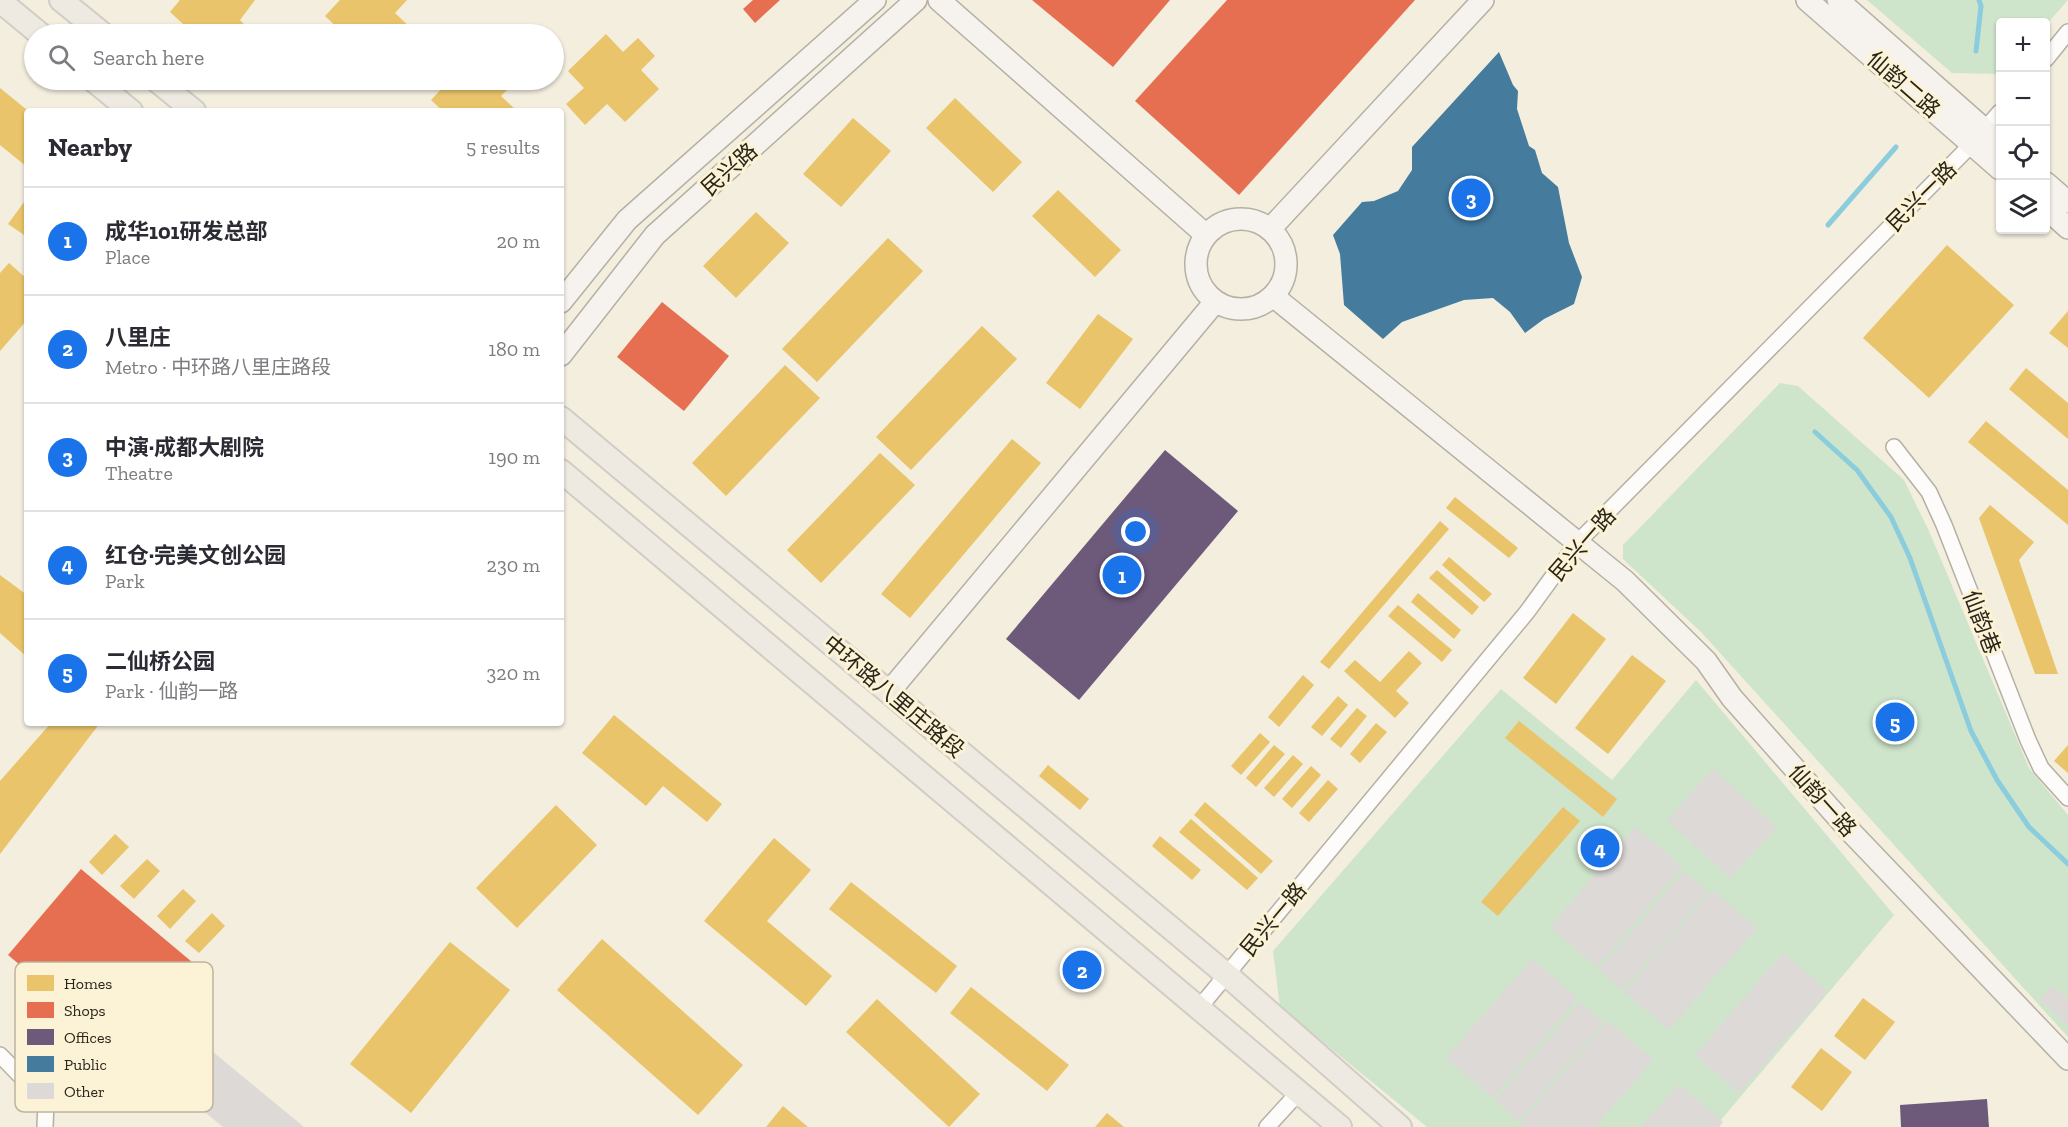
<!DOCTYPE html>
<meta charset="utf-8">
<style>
:root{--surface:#fff;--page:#f7f7f7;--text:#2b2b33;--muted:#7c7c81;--line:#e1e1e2;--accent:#1a73e8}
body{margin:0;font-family:"Zilla Slab","Noto Sans SC",serif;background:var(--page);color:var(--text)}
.controls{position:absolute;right:18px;top:18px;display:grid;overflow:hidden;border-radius:6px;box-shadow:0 2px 4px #0004}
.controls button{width:54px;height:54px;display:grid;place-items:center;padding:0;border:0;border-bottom:2px solid var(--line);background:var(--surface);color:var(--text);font:30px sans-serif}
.you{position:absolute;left:1136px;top:532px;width:21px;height:21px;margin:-15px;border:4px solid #fff;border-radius:50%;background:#1a73e8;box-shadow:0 0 0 9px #1a73e833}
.badge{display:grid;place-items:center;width:39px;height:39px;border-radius:50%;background:var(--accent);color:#fff;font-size:20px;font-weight:700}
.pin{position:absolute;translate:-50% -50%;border:3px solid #fff;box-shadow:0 2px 6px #0006}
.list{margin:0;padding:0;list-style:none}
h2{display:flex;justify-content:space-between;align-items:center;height:78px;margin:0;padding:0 24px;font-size:26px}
h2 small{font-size:20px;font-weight:400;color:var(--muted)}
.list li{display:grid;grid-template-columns:39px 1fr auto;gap:18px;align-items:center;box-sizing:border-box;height:108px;padding:0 24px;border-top:2px solid var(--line)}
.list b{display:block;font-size:22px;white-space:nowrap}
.list p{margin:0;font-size:20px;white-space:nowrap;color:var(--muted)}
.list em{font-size:20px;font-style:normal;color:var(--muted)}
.icon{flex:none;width:33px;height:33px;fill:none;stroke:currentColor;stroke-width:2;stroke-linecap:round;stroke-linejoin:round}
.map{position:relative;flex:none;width:2068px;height:1127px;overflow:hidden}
.search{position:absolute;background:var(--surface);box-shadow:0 2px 4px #0004;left:24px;top:24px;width:540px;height:66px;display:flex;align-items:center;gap:15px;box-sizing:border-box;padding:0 21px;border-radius:33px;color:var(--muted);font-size:22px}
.panel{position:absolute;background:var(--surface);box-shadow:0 2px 4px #0004;left:24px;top:108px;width:540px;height:618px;border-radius:6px}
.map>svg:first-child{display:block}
</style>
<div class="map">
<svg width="2068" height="1127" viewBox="0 0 2068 1127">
<rect width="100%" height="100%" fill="#f3eede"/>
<g fill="#cfe5cb">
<polygon points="1867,0 2068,0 2046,25 2000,22 2000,74 1952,73"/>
<polygon points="1780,383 1798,386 1904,480 1929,531 2029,768 2068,815 2068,1037 1701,632 1623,559 1623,545"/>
<polygon points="1696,680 1894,915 1715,1127 1427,1127 1280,1007 1273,951 1501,689 1612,780"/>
</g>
<g fill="#e9c46a">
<polygon points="180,0 255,0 240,20 253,34 194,34 170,12"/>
<polygon points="340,0 407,0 395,13 416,33 344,34 325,16"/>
<polygon points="606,34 623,52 638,38 655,56 641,70 659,89 625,122 607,104 585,125 566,104 584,88 568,71"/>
<polygon points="445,80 517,80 501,96 517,111 443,111 431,100 448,82"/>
<polygon points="0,88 27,110 27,167 0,145"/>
<polygon points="955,98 1022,162 993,192 926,128"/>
<polygon points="853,118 891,151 841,207 803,174"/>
<polygon points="1058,190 1121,250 1095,277 1032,216"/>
<polygon points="27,198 27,237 8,224"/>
<polygon points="756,212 789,243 736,298 703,266"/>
<polygon points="888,238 923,271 817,382 782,349"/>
<polygon points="1947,245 2014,305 1929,398 1863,338"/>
<polygon points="9,263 27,279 27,320 0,351 0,273"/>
<polygon points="2068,311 2068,348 2049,333"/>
<polygon points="1098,314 1133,339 1080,409 1046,383"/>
<polygon points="982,326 1017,359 911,470 876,437"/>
<polygon points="785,365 820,398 726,496 692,463"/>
<polygon points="2026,368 2068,403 2068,439 2009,389"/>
<polygon points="1986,421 2068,490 2068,525 1968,442"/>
<polygon points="1012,439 1041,463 910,618 881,594"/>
<polygon points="880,453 915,485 821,583 787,550"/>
<polygon points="1455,497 1518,548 1509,558 1446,508"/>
<polygon points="1990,505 2034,542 2019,560 2058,674 2035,674 1979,518"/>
<polygon points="1440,521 1449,529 1329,669 1320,662"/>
<polygon points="1449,557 1492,594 1484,602 1442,565"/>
<polygon points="1437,570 1479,607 1472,615 1429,578"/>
<polygon points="0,575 27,595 27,657 0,633"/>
<polygon points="1418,593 1461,630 1454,639 1411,602"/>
<polygon points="1398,605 1452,650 1442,662 1388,616"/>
<polygon points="1573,613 1606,639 1556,704 1523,678"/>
<polygon points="1409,651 1422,663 1396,691 1409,703 1395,718 1344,671 1355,660 1380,682"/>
<polygon points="1632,655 1666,681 1608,754 1575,728"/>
<polygon points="1303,675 1314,685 1279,727 1268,717"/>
<polygon points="1338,696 1348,705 1322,736 1311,727"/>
<polygon points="1357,708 1367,716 1341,748 1330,739"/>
<polygon points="614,715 722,804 707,822 663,786 646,806 582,753"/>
<polygon points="1519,721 1617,799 1603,817 1505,738"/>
<polygon points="51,723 100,723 0,854 0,781"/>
<polygon points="1376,723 1387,732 1360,763 1350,754"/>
<polygon points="1260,733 1270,742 1241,775 1231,766"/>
<polygon points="1274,745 1285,754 1256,787 1246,778"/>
<polygon points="2068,745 2068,773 2054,761"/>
<polygon points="1293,755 1303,764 1274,797 1264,788"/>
<polygon points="1048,765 1089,799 1080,810 1039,776"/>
<polygon points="1311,766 1321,775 1292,808 1282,799"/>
<polygon points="1328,780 1338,789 1309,822 1299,813"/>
<polygon points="1205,802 1273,861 1261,874 1194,815"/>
<polygon points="556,805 597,845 517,928 476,888"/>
<polygon points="1563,807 1580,821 1498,916 1481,902"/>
<polygon points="1191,819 1258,878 1247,890 1179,832"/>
<polygon points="115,834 129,847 102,875 89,862"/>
<polygon points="1160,836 1201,870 1192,880 1152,846"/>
<polygon points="774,838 811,870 767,921 832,976 806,1006 704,921"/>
<polygon points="147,859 160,871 134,899 120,886"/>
<polygon points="851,882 957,966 936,993 829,909"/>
<polygon points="183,889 196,901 170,929 157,916"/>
<polygon points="212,913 225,926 199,953 185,941"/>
<polygon points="602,939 743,1065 698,1115 557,990"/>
<polygon points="450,942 510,990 411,1113 350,1064"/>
<polygon points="971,987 1069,1065 1047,1091 950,1013"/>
<polygon points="1863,998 1895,1022 1865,1060 1834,1036"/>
<polygon points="877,999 980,1094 949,1127 846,1032"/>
<polygon points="1821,1048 1852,1072 1822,1111 1791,1087"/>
<polygon points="783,1106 808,1127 766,1127"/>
<polygon points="1107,1113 1124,1127 1095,1127"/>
</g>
<g fill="#e76f51">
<polygon points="753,0 780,0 755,23 743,9"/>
<polygon points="1032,0 1170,0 1113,67"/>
<polygon points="1227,0 1415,0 1239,195 1135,101"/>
<polygon points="662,302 729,356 684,411 617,357"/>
<polygon points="81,869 192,962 119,1048 8,955"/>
</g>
<g fill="#6d597a">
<polygon points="1165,450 1238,511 1079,700 1006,639"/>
<polygon points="1987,1099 1989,1127 1901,1127 1900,1105"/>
</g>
<polygon fill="#457b9d" points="1499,52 1513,85 1518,91 1517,109 1529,146 1535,150 1542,173 1558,187 1569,243 1582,277 1574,304 1544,319 1525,333 1510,312 1493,298 1464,300 1402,322 1383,339 1344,305 1340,254 1333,235 1362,202 1374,201 1398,191 1412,170 1412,147"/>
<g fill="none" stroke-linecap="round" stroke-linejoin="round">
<g stroke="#8bccdd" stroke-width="5">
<polyline points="1976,51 1981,6 1979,0"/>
<polyline points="1828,225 1896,147"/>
<polyline points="1815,432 1857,470 1891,517 1910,558 1971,731 1997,780 2029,827 2068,864"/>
</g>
</g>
<g fill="#dcd9d7">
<polygon points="1713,769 1777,827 1730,878 1667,820"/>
<polygon points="1636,827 1682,867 1597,967 1550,927"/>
<polygon points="1684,871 1708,892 1622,990 1599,969"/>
<polygon points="1712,890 1757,928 1669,1030 1624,992"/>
<polygon points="1783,953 1828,991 1739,1093 1695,1055"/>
<polygon points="1532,959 1578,998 1493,1098 1446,1058"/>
<polygon points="2052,986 2068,999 2068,1025 2039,1000"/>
<polygon points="1580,1002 1604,1023 1518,1121 1495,1100"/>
<polygon points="1608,1021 1653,1060 1595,1127 1525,1127 1520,1123"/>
<polygon points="201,1042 304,1127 223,1127 168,1082"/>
<polygon points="1679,1084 1723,1122 1719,1127 1641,1127"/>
</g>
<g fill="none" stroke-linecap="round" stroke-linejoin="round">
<g stroke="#b4b0a4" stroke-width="18">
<g id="street">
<polyline points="2046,59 2068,32"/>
<polyline points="1894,447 1929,492 1944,525 2028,740 2041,768 2068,798"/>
<polyline points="1199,1008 1527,612 1578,542 1972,144 2000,112"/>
<polyline points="0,1055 46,1102 45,1127"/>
<polyline points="1267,1127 1299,1092"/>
</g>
</g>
<g stroke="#b4b0a4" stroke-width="24">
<g id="secondary">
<polyline points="939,0 1206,235"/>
<polyline points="1807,0 2000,169"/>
<polyline points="1838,0 2000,143"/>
<polyline points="2046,183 2068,202"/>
<polyline points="2046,208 2068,228"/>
<circle cx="1241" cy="264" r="45"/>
<polyline points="1270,229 1483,0"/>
<polyline points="1273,296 1625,581 1706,661 1732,698 1850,831 2068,1059"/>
<polyline points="561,302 627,220 875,0"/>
<polyline points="561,355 655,235 916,0"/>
<polyline points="889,692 1215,302"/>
</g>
</g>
<g stroke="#d0cdc5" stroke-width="26">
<g id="primary">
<polyline points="61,0 103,34"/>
<polyline points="0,1 40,34"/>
<polyline points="93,80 131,111"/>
<polyline points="156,80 194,111"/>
<polyline points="561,418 1227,975 1400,1127"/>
<polyline points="561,471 1340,1127"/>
</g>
</g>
<use href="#street" stroke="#fdfcfa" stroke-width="15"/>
<use href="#secondary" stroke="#f6f3ee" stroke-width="21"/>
<use href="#primary" stroke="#eeeae1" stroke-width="22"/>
</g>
<g text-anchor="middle" stroke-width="6" stroke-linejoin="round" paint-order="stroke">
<g font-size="22" fill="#29251a" stroke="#fcf2d5">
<text transform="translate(1904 84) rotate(41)" y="8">仙韵二路</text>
<text transform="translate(729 169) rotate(-42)" y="8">民兴路</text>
<text transform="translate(1921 196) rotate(-45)" y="8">民兴一路</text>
<text transform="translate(1582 544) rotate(-49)" y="8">民兴一路</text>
<text transform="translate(1982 622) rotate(69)" y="8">仙韵巷</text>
<text transform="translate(894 696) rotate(40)" y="8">中环路八里庄路段</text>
<text transform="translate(1823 800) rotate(48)" y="8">仙韵一路</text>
<text transform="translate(1273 919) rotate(-50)" y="8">民兴一路</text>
</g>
</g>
<rect x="15" y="962" width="198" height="150" rx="9" fill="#fcf2d5" stroke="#bdb49d" stroke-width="1.5"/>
<rect x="27" y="975" width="27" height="16" fill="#e9c46a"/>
<rect x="27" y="1002" width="27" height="16" fill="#e76f51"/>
<rect x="27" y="1029" width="27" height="16" fill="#6d597a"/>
<rect x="27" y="1056" width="27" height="16" fill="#457b9d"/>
<rect x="27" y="1083" width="27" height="16" fill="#dcd9d7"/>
<g font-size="16" fill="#29251a">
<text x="64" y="989">Homes</text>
<text x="64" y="1016">Shops</text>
<text x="64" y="1043">Offices</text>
<text x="64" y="1070">Public</text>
<text x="64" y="1097">Other</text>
</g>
</svg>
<div class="controls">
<button>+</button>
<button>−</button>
<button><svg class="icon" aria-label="locate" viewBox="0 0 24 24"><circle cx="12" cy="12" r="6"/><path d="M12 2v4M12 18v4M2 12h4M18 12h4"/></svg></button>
<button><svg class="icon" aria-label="layers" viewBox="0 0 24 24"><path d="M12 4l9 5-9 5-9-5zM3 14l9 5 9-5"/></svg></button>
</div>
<div class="you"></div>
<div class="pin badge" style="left:1122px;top:575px">1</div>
<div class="pin badge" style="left:1082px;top:970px">2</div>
<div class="pin badge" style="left:1471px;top:198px">3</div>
<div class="pin badge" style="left:1600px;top:848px">4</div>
<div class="pin badge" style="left:1895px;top:722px">5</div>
<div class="search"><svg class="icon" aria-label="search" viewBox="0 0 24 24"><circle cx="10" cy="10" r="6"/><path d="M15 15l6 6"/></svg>Search here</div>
<section class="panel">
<h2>Nearby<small>5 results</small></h2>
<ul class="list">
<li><span class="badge">1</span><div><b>成华101研发总部</b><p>Place</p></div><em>20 m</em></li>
<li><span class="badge">2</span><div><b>八里庄</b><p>Metro · 中环路八里庄路段</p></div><em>180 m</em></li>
<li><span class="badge">3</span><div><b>中演·成都大剧院</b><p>Theatre</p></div><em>190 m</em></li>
<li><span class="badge">4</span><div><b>红仓·完美文创公园</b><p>Park</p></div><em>230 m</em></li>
<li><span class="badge">5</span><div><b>二仙桥公园</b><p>Park · 仙韵一路</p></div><em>320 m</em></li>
</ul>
</section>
</div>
